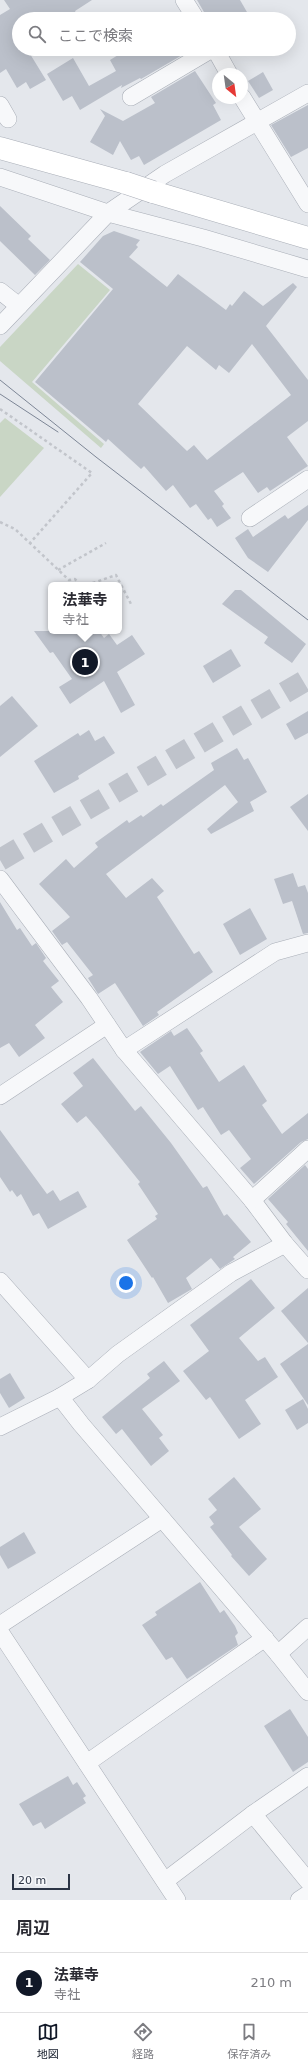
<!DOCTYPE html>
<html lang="ja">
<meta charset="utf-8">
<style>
:root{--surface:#fff;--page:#f7f7f7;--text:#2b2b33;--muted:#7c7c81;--line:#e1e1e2;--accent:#111827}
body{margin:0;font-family:"DejaVu Sans","Noto Sans JP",sans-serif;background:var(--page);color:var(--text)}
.compass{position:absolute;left:212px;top:68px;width:36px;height:36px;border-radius:50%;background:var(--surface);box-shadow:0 4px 16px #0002;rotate:151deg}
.scale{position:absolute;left:12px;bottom:10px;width:58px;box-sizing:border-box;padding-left:4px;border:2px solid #2b3445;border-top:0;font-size:11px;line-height:14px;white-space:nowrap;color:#2b3445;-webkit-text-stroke:3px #f4f6f9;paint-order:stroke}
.you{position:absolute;left:126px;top:1283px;width:14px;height:14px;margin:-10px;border:3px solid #fff;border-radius:50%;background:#1a73e8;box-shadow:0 0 0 6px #1a73e833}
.badge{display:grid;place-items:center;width:26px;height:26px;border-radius:50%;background:var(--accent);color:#fff;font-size:13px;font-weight:700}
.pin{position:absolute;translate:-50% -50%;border:2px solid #fff;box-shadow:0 1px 4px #0006}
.popup{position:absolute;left:48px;top:582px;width:74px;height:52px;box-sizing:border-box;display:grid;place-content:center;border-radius:6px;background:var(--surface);filter:drop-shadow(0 1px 3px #0005);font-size:13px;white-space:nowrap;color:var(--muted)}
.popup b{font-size:15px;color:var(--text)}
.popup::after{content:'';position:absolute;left:50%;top:100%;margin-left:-8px;border:8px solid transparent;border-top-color:var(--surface)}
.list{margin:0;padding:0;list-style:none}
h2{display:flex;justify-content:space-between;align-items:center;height:52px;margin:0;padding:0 16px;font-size:17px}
h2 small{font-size:13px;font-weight:400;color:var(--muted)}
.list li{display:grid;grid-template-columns:26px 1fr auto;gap:12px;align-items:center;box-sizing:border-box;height:60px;padding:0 16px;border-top:1px solid var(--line)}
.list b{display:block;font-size:15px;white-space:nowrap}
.list p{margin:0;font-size:13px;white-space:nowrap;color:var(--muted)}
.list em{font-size:13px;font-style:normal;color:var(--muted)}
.icon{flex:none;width:22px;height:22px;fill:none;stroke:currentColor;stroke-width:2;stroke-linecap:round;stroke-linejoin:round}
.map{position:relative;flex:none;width:308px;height:1900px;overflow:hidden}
.search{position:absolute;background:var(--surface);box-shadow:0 4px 16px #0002;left:12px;right:12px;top:12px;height:44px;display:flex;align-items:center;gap:10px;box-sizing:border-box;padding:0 14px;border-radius:22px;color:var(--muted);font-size:15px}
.sheet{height:112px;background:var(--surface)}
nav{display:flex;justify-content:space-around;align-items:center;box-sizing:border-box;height:56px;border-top:1px solid var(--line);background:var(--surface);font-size:11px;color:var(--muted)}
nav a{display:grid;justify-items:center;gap:2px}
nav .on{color:var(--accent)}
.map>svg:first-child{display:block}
</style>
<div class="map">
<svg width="308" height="1900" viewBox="0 0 308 1900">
<rect width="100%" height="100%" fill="#e4e7ec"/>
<g fill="#c9d6c5">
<polygon points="78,264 110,290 32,382 104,444 101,448 0,361 0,347"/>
<polygon points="5,418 44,448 0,497 0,423"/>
</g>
<g fill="#bbc0ca" fill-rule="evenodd">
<polygon points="4,0 92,0 75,11 79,19 19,19 19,49 27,49 46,80 30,89 26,82 17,88 6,69 0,73 0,15 10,9"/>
<polygon points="197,0 240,0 251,19 208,19"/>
<polygon points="128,49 180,49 184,54 141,79 140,78 121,88 122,85 80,110 72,96 63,101 47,74 73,58 89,86 116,71 110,60"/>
<polygon points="195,71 216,103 213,105 221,120 144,165 139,156 131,160 120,141 113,155 90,142 105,116 100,109 123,121 155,103 151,97"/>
<polygon points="263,72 273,90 259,98 248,81"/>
<polygon points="308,105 308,148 291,157 271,125"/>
<polygon points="0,206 31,236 28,239 50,260 35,275 0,241"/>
<path d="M114 231 140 240 136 245 138 247 129 257 167 287 178 274 226 310 230 304 232 306 244 291 263 306 293 283 297 287 266 326 308 380V421L287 437 308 466 270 491 267 487 258 493 243 472 214 491 224 504 222 506 231 518 217 527 211 518 208 520 196 504 190 508 173 485 166 491 144 466 141 469 108 439 106 442 35 382 113 289 80 262 103 236ZM252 344 291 395 207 460 194 445 187 451 138 404 187 346 216 370 219 365 229 373Z"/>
<polygon points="308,505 308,520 268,572 248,558 235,538 248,529 253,537 285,515 288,519"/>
<polygon points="235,590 241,590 306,644 292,663 264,643 268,637 222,604"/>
<polygon points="34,631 99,631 104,638 109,634 117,645 132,635 145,654 117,672 135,705 121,713 104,681 70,704 59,687 72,679 53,652 50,653"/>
<polygon points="231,649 241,666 213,683 203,666"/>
<polygon points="12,696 38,726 0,757 0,706"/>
<polygon points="308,711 308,733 295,740 286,724"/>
<polygon points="89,730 95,741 104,736 115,753 78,776 79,779 54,793 34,761 78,733 80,736"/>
<polygon points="237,748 244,760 248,758 267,792 250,802 254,811 211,834 207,829 238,802 225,785 106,874 126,898 152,878 164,891 157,897 194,954 199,951 213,972 157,1012 159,1015 143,1026 115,983 98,994 88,978 93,975 67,942 62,945 52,931 70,917 39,884 66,859 74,868 98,847 95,843 127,820 129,823 141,815 143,817 161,804 163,806 214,770 211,763"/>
<polygon points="308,794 308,831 290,807"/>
<polygon points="293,873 298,887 305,885 308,893 308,933 303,934 292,901 283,904 274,879"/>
<polygon points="0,902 17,930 20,928 32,946 36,943 46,958 43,961 59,981 51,987 63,1002 35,1025 45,1038 19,1057 9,1043 0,1048"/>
<polygon points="250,908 267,939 240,955 223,924"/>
<polygon points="187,1028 203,1051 200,1053 219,1082 244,1065 267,1101 262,1105 282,1134 308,1113 308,1139 301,1142 254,1184 240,1168 251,1159 229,1130 221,1135 203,1107 198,1110 170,1066 158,1074 140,1052 171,1031 174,1036"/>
<polygon points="93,1058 135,1111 141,1106 171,1143 203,1188 207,1186 224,1216 227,1214 251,1242 233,1257 235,1259 220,1269 211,1258 186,1278 192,1289 168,1303 153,1277 152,1278 127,1240 157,1219 155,1216 158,1214 138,1184 140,1182 98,1130 86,1116 77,1123 61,1104 83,1086 73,1073"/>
<polygon points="0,1130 47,1194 53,1190 60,1201 78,1191 87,1207 48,1229 39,1213 33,1216 21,1194 17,1197 12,1190 10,1192 0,1177"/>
<polygon points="305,1165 308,1169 308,1251 286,1224 288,1222 268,1199"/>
<polygon points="251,1279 275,1308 239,1338 258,1361 265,1357 278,1377 245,1400 261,1424 239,1439 210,1397 206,1400 183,1371 209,1351 190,1325"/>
<polygon points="308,1288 308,1343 281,1311"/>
<polygon points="308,1344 308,1405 280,1364"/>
<polygon points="164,1361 180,1381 142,1409 163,1435 159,1438 169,1451 151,1466 122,1429 116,1434 102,1417 150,1378 147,1374"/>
<polygon points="10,1373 25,1398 9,1408 0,1393 0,1379"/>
<polygon points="303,1399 308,1409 308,1423 297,1430 285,1410"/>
<polygon points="234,1477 261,1509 239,1527 267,1559 249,1576 231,1556 232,1555 210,1527 214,1524 209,1517 217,1510 208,1499"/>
<polygon points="24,1532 36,1553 8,1569 0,1555 0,1547"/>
<polygon points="200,1582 220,1613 224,1610 235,1626 238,1633 235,1636 238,1645 187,1679 172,1657 166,1660 142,1625 157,1615 155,1612"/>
<polygon points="290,1709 308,1737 308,1762 293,1772 264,1726"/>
<polygon points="68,1776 73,1785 77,1782 86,1796 83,1798 86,1803 45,1829 41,1822 33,1826 19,1804"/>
</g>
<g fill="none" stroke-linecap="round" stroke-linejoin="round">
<polyline stroke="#bfc3cb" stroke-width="22" stroke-dasharray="22 11" stroke-linecap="butt" points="0,860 308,679"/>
<g stroke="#a9aeb7" stroke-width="18">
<g id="street">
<polyline points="184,0 196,19"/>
<polyline points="215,49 229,74"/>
<polyline points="131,97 212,49"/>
<polyline points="242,97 308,204"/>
<polyline points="0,105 8,119"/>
<polyline points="0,177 108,213 165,174 308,93"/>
<polyline points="0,291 19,306"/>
<polyline points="0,326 108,213 203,238 308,269"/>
<polyline points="250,518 308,479"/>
<polyline points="0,879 89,998 124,1050 252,1200 285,1244 308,1270"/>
<polyline points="124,1050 275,952 308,943"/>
<polyline points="0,1096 107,1025"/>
<polyline points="252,1200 308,1149"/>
<polyline points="0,1281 88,1380"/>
<polyline points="60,1397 81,1424 278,1654 308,1692"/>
<polyline points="0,1427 60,1397 88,1380 118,1354 231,1273 285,1244"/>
<polyline points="0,1625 162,1519"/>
<polyline points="0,1632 177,1900"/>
<polyline points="278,1654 308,1627"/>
<polyline points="87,1763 265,1638"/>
<polyline points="253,1814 308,1881"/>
<polyline points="165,1881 253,1814 308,1776"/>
<polyline points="299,1900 308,1894"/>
</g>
</g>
<g stroke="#a9aeb7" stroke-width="23">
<g id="secondary">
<polyline points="0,148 126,183"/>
<polyline points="153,192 308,238"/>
</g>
</g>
<g stroke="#c2c5cb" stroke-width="2.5" stroke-dasharray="3 3" stroke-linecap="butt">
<polyline points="0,409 92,473 30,543"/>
<polyline points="0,522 15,529 69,580 75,579 80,585"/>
<polyline points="58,570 106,543"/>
<polyline points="87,585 116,575 131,604"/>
</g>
<use href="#street" stroke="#f7f8fa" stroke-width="17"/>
<use href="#secondary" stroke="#fff" stroke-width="22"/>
<g stroke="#7d8696" stroke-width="1">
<polyline points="0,380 96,457 308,620"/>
<polyline points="0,394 58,432"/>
</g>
<g stroke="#a9aeb7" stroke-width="23" stroke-linecap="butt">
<polyline id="secondary-bridge" points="126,183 153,192"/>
</g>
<use href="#secondary-bridge" stroke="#fff" stroke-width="22"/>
</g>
</svg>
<svg class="compass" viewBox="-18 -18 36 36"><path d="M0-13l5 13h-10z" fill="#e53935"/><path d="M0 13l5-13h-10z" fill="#7c7c81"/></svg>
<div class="scale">20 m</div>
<div class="you"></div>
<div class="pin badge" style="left:85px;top:662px">1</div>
<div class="popup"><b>法華寺</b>寺社</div>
<div class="search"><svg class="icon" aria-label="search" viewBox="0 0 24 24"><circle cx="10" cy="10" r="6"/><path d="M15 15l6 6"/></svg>ここで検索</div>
</div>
<section class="sheet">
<h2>周辺<small></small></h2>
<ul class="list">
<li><span class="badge">1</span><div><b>法華寺</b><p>寺社</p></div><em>210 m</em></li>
</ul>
</section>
<nav>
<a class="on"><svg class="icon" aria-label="map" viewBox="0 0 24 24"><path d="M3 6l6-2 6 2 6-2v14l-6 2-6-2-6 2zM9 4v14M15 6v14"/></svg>地図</a>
<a><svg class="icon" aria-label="directions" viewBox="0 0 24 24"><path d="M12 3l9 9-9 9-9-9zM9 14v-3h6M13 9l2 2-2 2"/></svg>経路</a>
<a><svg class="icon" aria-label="saved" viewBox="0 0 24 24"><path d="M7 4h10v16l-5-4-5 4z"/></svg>保存済み</a>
</nav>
